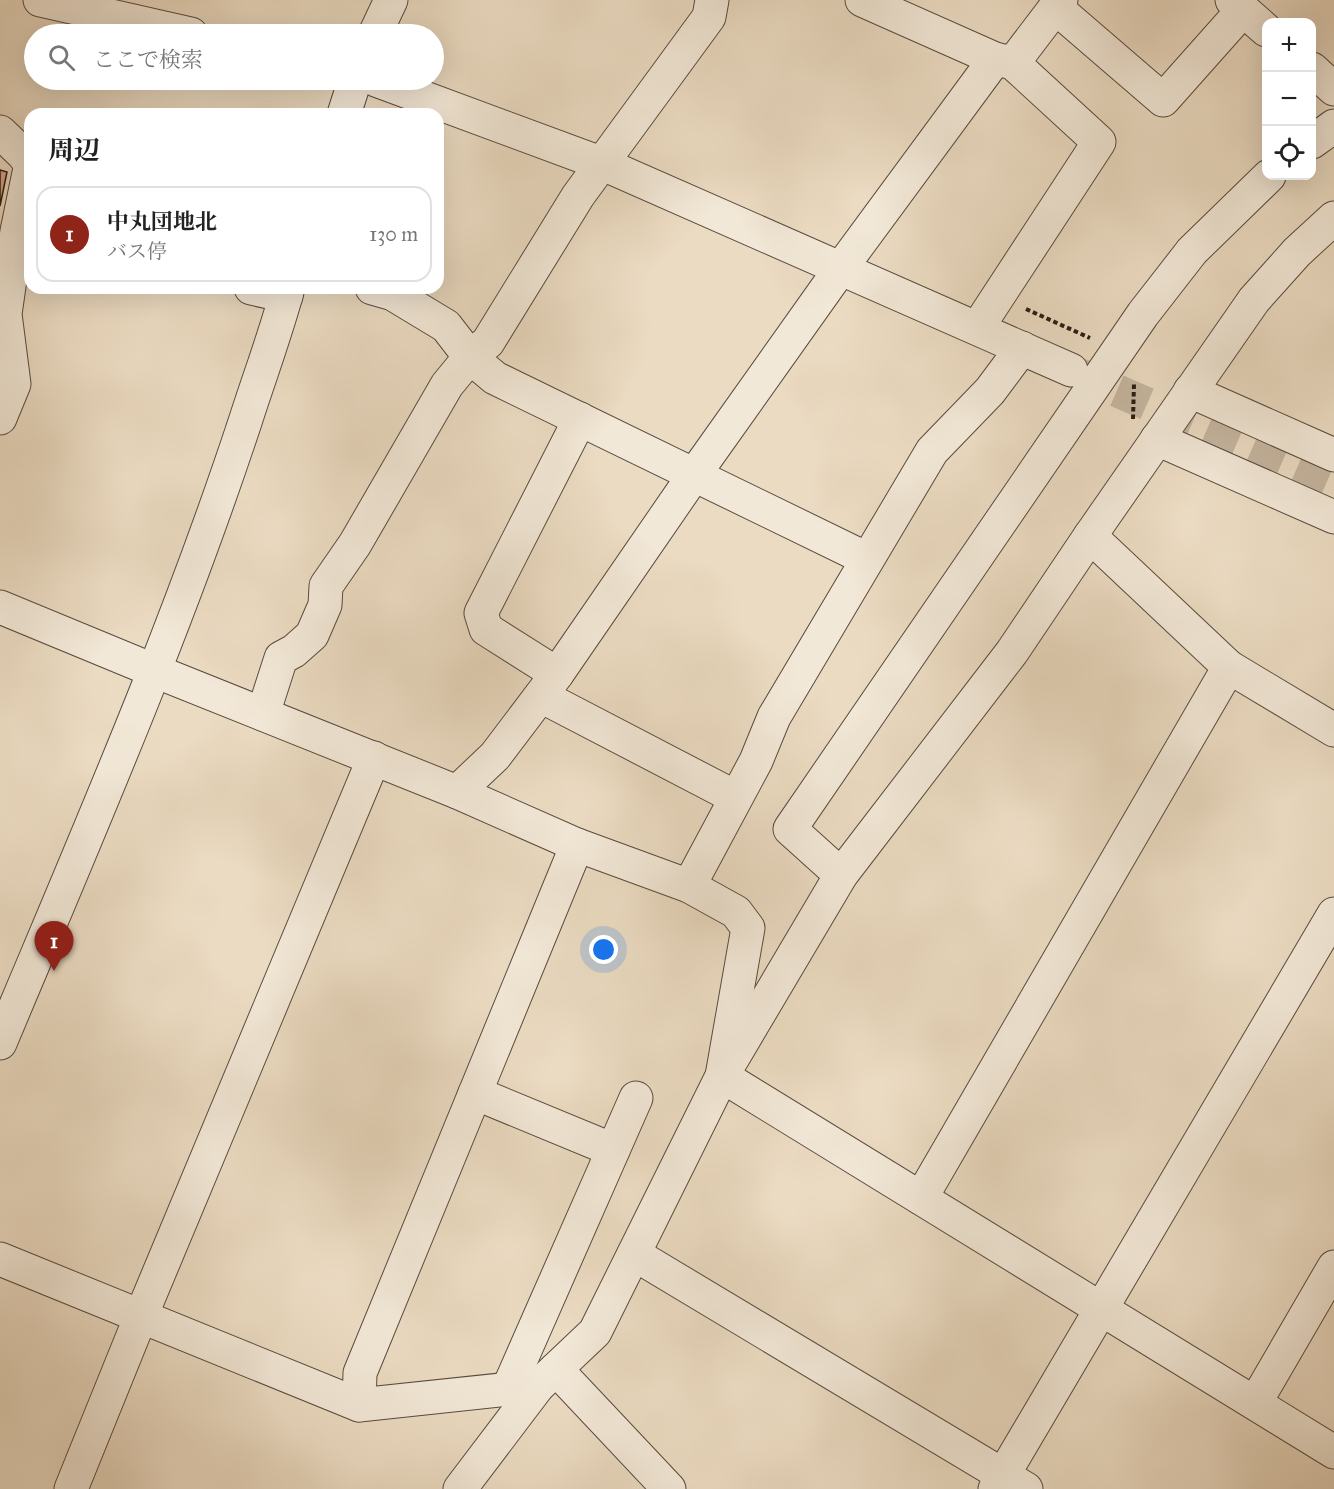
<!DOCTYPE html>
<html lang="ja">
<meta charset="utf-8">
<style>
:root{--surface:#fff;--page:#f6f6f6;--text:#222;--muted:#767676;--line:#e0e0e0;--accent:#8f2418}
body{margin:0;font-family:"IM FELL Great Primer","Noto Serif JP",serif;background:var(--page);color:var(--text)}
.controls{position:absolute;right:18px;top:18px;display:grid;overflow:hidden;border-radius:12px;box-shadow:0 6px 24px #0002}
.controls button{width:54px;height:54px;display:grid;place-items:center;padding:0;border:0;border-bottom:2px solid var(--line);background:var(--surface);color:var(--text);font:30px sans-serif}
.you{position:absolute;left:604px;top:950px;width:21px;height:21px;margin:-15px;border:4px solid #fff;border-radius:50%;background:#1a73e8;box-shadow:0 0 0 9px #1a73e833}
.badge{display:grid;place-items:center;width:39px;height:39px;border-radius:50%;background:var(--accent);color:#fff;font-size:20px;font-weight:700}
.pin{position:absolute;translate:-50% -50px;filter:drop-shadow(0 2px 3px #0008)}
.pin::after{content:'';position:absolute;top:32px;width:21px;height:18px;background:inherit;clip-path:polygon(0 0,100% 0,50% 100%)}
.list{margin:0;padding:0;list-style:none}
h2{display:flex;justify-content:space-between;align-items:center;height:78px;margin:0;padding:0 24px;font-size:26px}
h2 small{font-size:20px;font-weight:400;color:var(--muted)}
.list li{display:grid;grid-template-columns:39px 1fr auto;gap:18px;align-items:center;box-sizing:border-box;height:96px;margin:0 12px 12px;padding:0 12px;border:2px solid var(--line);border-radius:18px}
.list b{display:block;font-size:22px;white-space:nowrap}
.list p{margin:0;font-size:20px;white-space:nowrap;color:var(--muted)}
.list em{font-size:20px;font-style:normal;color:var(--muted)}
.icon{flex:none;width:33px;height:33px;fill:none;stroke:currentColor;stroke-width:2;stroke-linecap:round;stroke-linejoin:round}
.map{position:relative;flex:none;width:1334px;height:1489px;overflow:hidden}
.search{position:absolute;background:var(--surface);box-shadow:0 6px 24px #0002;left:24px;top:24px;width:420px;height:66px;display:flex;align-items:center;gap:15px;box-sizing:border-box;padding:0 21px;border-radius:33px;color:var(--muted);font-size:22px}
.panel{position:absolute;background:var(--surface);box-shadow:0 6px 24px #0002;left:24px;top:108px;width:420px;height:186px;border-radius:18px}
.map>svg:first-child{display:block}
</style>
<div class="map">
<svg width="1334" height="1489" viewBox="0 0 1334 1489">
<rect width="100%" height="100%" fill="#ebdbc2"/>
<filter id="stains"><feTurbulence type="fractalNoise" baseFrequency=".00333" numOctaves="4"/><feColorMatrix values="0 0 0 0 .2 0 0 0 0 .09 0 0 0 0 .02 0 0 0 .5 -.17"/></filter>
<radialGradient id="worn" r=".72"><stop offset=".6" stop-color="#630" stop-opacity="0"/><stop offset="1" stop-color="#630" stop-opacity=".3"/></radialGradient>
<polygon fill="#d7a38c" stroke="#271b13" stroke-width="1.5" points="0,170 7,172 0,206"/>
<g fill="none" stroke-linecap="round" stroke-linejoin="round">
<polyline stroke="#c4b59f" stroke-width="33" stroke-dasharray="33 16" stroke-linecap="butt" points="1072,371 1334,486"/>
<g stroke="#584b3f" stroke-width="35">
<g id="minor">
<polyline points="40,0 191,34"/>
<polyline points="862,0 995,59 1013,63 1099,142 978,327"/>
<polyline points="1232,0 1266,30"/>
<polyline points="1055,7 1163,100 1243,10"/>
<polyline points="375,34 391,0"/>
<polyline points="1013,63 1061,0"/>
<polyline points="1312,69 1334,89"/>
<polyline points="376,80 603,164 1071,370"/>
<polyline points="344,114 355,80"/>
<polyline points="0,132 23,154 30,163"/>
<polyline points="1312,142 1334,126"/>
<polyline points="251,288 286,296"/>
<polyline points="372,288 393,294 446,326 470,357 495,378 867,559"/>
<polyline points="1190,391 1334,455"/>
<polyline points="0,418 14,384 5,314 17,231 30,168"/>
<polyline points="1157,439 1334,517"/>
<polyline points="1090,536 1229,667 1334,730"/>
<polyline points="0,607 155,671 457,792 577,845 689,886 736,912 748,928 722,1076 1334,1452"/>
<polyline points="557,674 486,629 481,613 580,419"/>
<polyline points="541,696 735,797"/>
<polyline points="263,714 281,658 294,651 312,635 325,605 326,586 355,544 447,385 470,357 488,342 578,196 709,17 712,0"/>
<polyline points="457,792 495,756 557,674 694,475 841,268 995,59"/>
<polyline points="841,875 790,829 1143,314 1192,251 1269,176"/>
<polyline points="689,886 756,761 774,717 932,451 990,391 1022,348"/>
<path d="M0 1043C86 838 175 634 245 422 259 378 276 333 288 288"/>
<polyline points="475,1093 613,1150"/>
<polyline points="921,1198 1229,667"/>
<polyline points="634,1254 1026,1489"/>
<polyline points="0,1259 359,1405 538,1386"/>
<polyline points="556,1369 669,1489"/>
<polyline points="508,1389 636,1098"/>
<polyline points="1255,1403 1334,1267"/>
<polyline points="359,1405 360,1373 577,845"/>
<polyline points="71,1489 141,1316 374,758"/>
<polyline points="460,1489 538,1386 595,1332 722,1076 841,875 1012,652 1090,536 1254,300 1297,252 1334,218"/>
<polyline points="995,1489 1334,914"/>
</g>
</g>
<g stroke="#271b13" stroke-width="4" stroke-dasharray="4.5 3" stroke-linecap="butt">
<polyline points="1026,309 1090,338"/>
<polyline points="1133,419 1134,384"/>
</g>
<use href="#minor" stroke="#f2e8d7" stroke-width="33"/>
</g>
<rect width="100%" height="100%" filter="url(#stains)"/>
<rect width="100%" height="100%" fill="url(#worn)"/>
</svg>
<div class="controls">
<button>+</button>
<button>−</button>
<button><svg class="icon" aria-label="locate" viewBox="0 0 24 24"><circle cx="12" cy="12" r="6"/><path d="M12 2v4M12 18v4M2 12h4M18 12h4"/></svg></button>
</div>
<div class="you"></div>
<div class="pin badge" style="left:54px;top:971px">1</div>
<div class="search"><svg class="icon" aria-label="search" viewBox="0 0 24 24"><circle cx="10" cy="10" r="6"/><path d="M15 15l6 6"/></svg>ここで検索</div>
<section class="panel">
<h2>周辺<small></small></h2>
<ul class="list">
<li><span class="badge">1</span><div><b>中丸団地北</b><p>バス停</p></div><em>130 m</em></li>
</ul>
</section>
</div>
